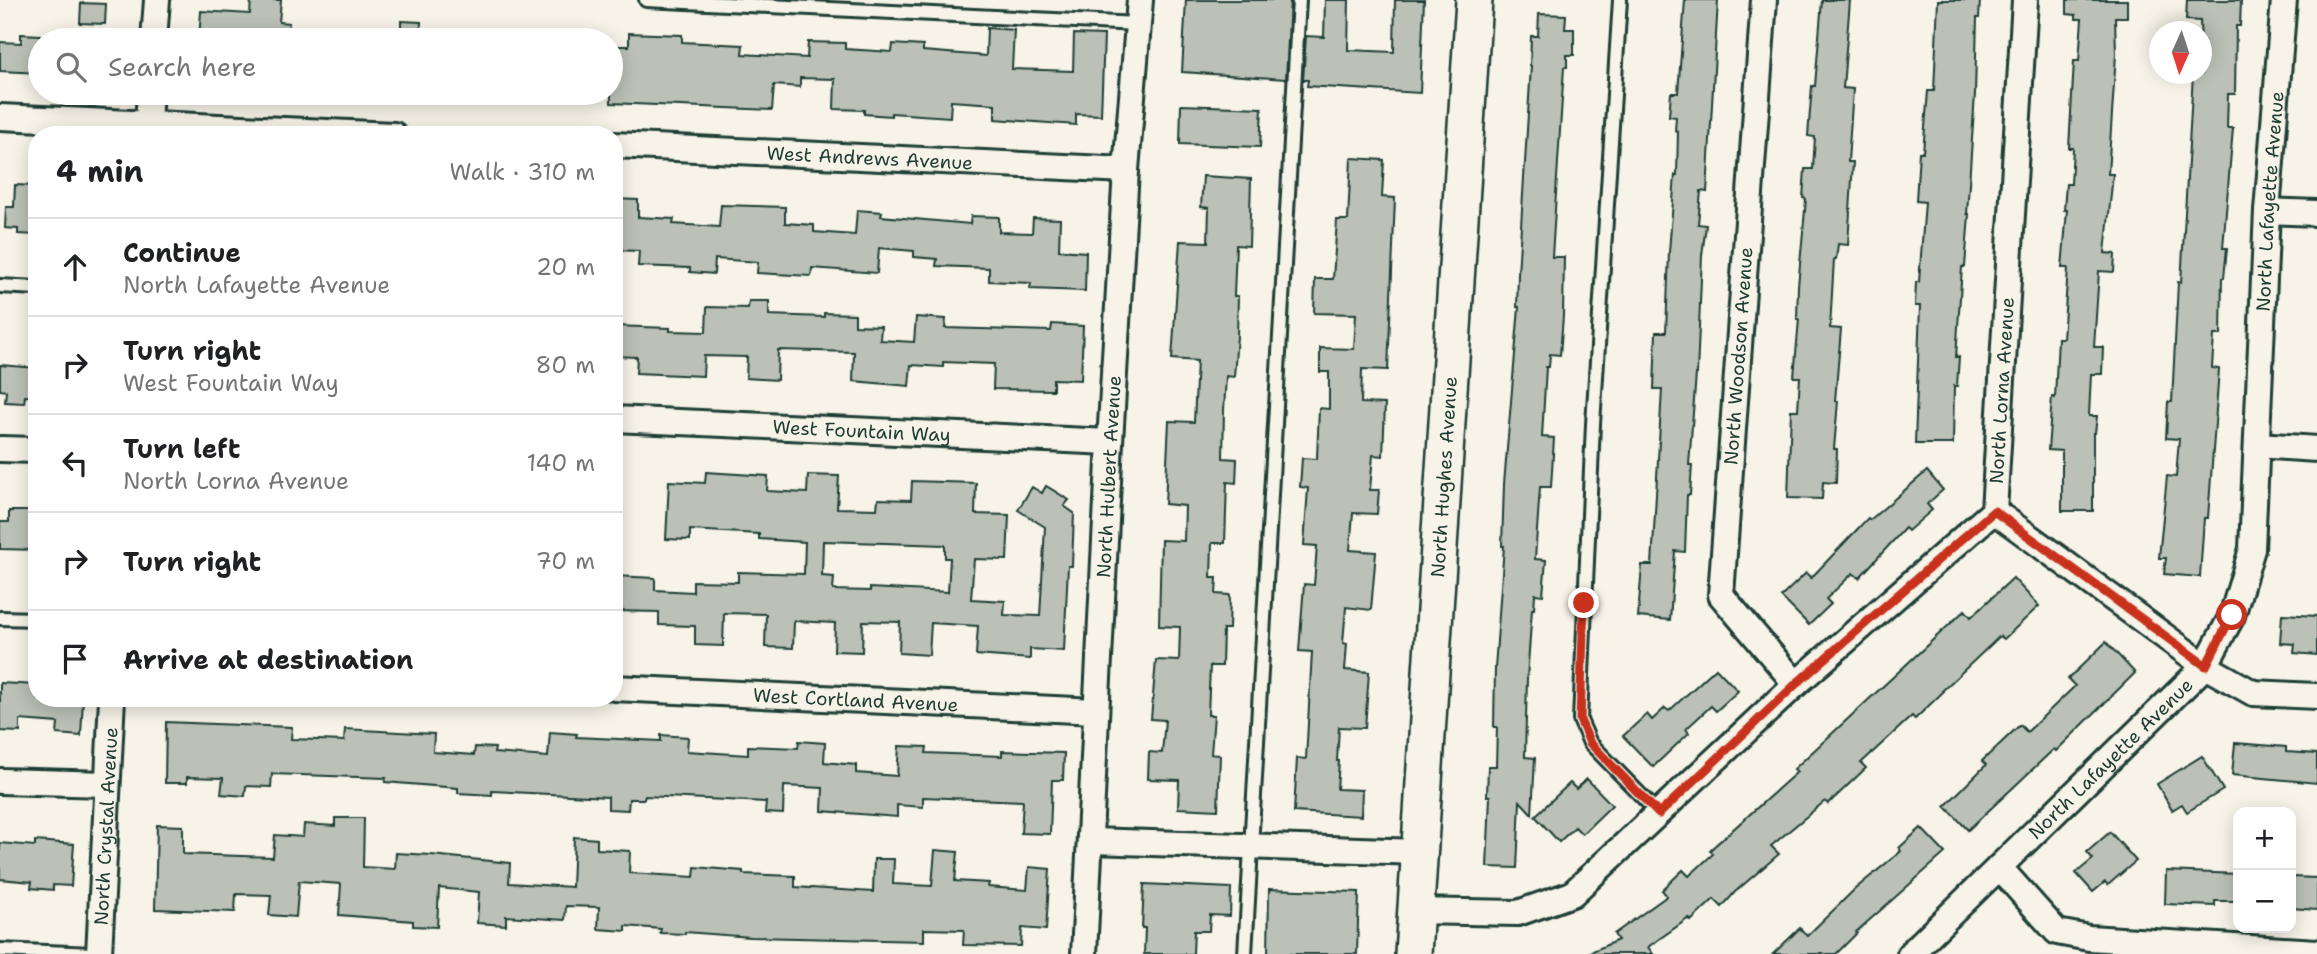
<!DOCTYPE html>
<meta charset="utf-8">
<style>
:root{--surface:#fff;--page:#f6f6f6;--text:#202124;--muted:#757577;--line:#e0e0e0}
body{margin:0;font-family:"Shantell Sans",sans-serif;background:var(--page);color:var(--text)}
.controls{position:absolute;right:21px;bottom:21px;display:grid;overflow:hidden;border-radius:14px;box-shadow:0 4px 18px #0003}
.controls button{width:63px;height:63px;display:grid;place-items:center;padding:0;border:0;border-bottom:2px solid var(--line);background:var(--surface);color:var(--text);font:35px sans-serif}
.compass{position:absolute;left:2149px;top:21px;width:63px;height:63px;border-radius:50%;background:var(--surface);box-shadow:0 4px 18px #0003;rotate:183deg}
.stop{position:absolute;width:21px;height:21px;margin:-16px;border:5px solid #c8321e;border-radius:50%;background:#fff}
.stop.end{background:#c8321e;border-color:#fff;box-shadow:0 2px 7px #0008}
.list{margin:0;padding:0;list-style:none}
h2{display:flex;justify-content:space-between;align-items:center;height:91px;margin:0;padding:0 28px;font-size:30px}
h2 small{font-size:23px;font-weight:400;color:var(--muted)}
.list li{display:grid;grid-template-columns:46px 1fr auto;gap:21px;align-items:center;box-sizing:border-box;height:98px;padding:0 28px;border-top:2px solid var(--line)}
.list b{display:block;font-size:26px;white-space:nowrap}
.list p{margin:0;font-size:23px;white-space:nowrap;color:var(--muted)}
.list em{font-size:23px;font-style:normal;color:var(--muted)}
.icon{flex:none;width:38px;height:38px;fill:none;stroke:currentColor;stroke-width:2;stroke-linecap:round;stroke-linejoin:round}
.map{position:relative;flex:none;width:2317px;height:954px;overflow:hidden}
.search{position:absolute;background:var(--surface);box-shadow:0 4px 18px #0003;left:28px;top:28px;width:595px;height:77px;display:flex;align-items:center;gap:18px;box-sizing:border-box;padding:0 24px;border-radius:38px;color:var(--muted);font-size:26px}
.panel{position:absolute;background:var(--surface);box-shadow:0 4px 18px #0003;left:28px;top:126px;width:595px;height:581px;border-radius:28px}
.map>svg:first-child{display:block}
</style>
<div class="map">
<svg width="2317" height="954" viewBox="0 0 2317 954">
<rect width="100%" height="100%" fill="#f7f3e8"/>
<filter id="ink" filterUnits="userSpaceOnUse"><feTurbulence type="fractalNoise" baseFrequency=".0143" numOctaves="2"/><feDisplacementMap in="SourceGraphic" scale="14" xChannelSelector="R" yChannelSelector="G"/><feConvolveMatrix kernelMatrix="1 2 1 2 8 2 1 2 1" color-interpolation-filters="sRGB"/></filter>
<g filter="url(#ink)">
<g fill="#bbc1b6" stroke="#1f3d34" stroke-width="2" fill-rule="evenodd">
<polygon points="251,0 281,0 279,22 289,23 287,40 199,40 201,11 250,14"/>
<polygon points="1186,0 1290,0 1286,79 1182,72"/>
<polygon points="1325,0 1349,0 1348,50 1394,52 1395,0 1424,0 1420,93 1307,86 1308,80 1303,80 1306,36 1324,37"/>
<polygon points="1685,0 1718,0 1707,192 1701,191 1698,224 1706,225 1702,255 1697,374 1696,374 1689,465 1692,465 1690,495 1687,495 1685,552 1675,551 1670,620 1638,617 1642,565 1652,565 1662,389 1654,389 1656,332 1666,332 1669,252 1675,175 1677,175 1678,132 1675,131 1676,117 1669,116 1671,93 1678,93"/>
<polygon points="1822,0 1850,0 1843,88 1853,89 1848,162 1853,162 1848,245 1838,244 1836,259 1834,259 1830,328 1841,329 1835,401 1838,401 1834,449 1837,449 1836,483 1823,482 1822,499 1788,498 1791,410 1798,410 1800,377 1794,377 1799,319 1797,319 1798,286 1806,199 1803,198 1805,169 1813,169 1815,137 1808,136 1812,86 1815,86"/>
<polygon points="1938,0 1980,0 1979,18 1977,18 1975,94 1967,214 1969,214 1965,267 1962,267 1956,357 1959,357 1957,386 1954,386 1953,444 1915,444 1920,306 1915,306 1916,282 1919,282 1925,202 1916,201 1919,152 1923,152 1928,91 1934,91"/>
<polygon points="2067,0 2127,0 2127,17 2115,17 2116,54 2108,174 2113,174 2105,253 2115,254 2114,272 2099,271 2094,347 2103,347 2102,374 2091,374 2089,416 2097,416 2095,433 2093,433 2093,511 2062,511 2062,451 2048,450 2052,397 2055,398 2058,338 2063,338 2068,268 2062,268 2067,210 2064,210 2066,184 2071,184 2073,148 2069,148 2074,61 2079,61 2082,19 2076,19 2076,15 2067,14"/>
<polygon points="2187,0 2241,0 2240,26 2236,26 2235,94 2228,94 2227,128 2233,128 2223,248 2227,248 2224,278 2222,278 2221,335 2214,335 2212,368 2219,369 2208,518 2204,518 2200,577 2164,574 2166,558 2159,558 2167,476 2176,477 2179,439 2166,438 2168,402 2172,402 2178,282 2181,283 2193,74 2202,74 2200,21 2186,20"/>
<polygon points="81,3 106,4 105,24 80,23"/>
<polygon points="1539,14 1566,15 1565,29 1574,29 1574,55 1567,55 1567,67 1564,67 1552,257 1564,257 1563,316 1560,355 1550,354 1549,367 1546,367 1542,437 1554,438 1551,487 1540,487 1535,559 1546,560 1543,595 1535,594 1534,609 1532,609 1527,679 1525,757 1535,758 1532,814 1520,801 1517,868 1487,867 1490,796 1487,796 1488,766 1496,766 1497,727 1494,727 1495,668 1504,546 1502,546 1504,484 1519,307 1517,307 1518,274 1531,66 1530,66 1531,36 1538,36"/>
<polygon points="401,21 421,22 420,40 401,40"/>
<polygon points="987,28 1014,30 1012,69 1073,71 1074,34 1104,35 1101,115 1076,114 1076,125 995,119 995,104 951,101 950,117 891,113 891,116 864,114 864,110 834,109 835,79 800,78 800,87 774,85 772,110 611,103 611,46 629,46 629,33 682,35 682,42 743,45 742,54 807,58 808,42 845,43 845,49 892,52 893,44 923,46 923,51 986,56"/>
<polygon points="21,34 40,35 40,73 0,71 0,42 21,43"/>
<polygon points="1181,105 1262,108 1260,147 1180,144"/>
<polygon points="1351,158 1384,160 1382,197 1395,198 1388,370 1362,369 1361,403 1385,404 1383,456 1373,455 1370,490 1379,490 1377,514 1353,513 1350,550 1376,552 1371,610 1346,607 1343,643 1347,644 1345,670 1369,672 1365,728 1339,727 1337,761 1339,761 1337,789 1362,790 1361,816 1294,812 1297,758 1306,759 1312,652 1299,651 1304,584 1314,585 1317,546 1304,545 1308,488 1300,487 1302,458 1317,459 1319,408 1329,409 1329,372 1320,372 1320,348 1354,349 1356,314 1314,313 1315,279 1333,279 1337,220 1348,220"/>
<polygon points="1203,176 1251,179 1249,246 1236,245 1234,296 1238,296 1237,336 1234,377 1226,376 1224,410 1223,458 1237,459 1236,483 1227,482 1225,543 1212,543 1211,578 1217,578 1216,594 1230,595 1229,629 1223,629 1222,666 1210,666 1208,715 1214,715 1211,754 1220,755 1218,810 1178,808 1179,780 1148,779 1149,752 1162,753 1165,720 1151,719 1156,660 1179,661 1180,627 1159,626 1161,540 1184,541 1185,506 1165,504 1169,421 1194,422 1197,361 1172,359 1180,241 1208,242 1209,208 1201,207"/>
<polygon points="15,185 37,186 37,235 18,234 18,229 5,228 6,207 14,207"/>
<polygon points="614,199 638,200 638,217 674,219 673,224 719,227 721,205 785,207 785,223 814,225 814,232 855,235 857,210 882,212 881,216 970,224 971,216 999,217 999,232 1032,233 1033,218 1060,219 1059,250 1086,252 1085,291 1030,289 1031,283 989,281 989,268 936,266 937,259 914,257 914,251 879,248 877,273 812,268 811,276 757,273 758,262 715,259 714,274 690,272 690,268 638,266 639,251 614,250"/>
<polygon points="749,301 769,301 769,315 824,317 824,313 855,314 855,325 881,326 880,340 914,342 916,317 946,319 945,328 1051,331 1052,324 1083,326 1081,380 1053,379 1053,390 993,389 994,364 943,362 943,367 911,365 909,386 853,381 854,352 778,350 777,380 746,378 747,357 704,356 703,376 636,373 637,357 614,356 614,326 670,328 670,331 706,332 707,307 748,308"/>
<polygon points="0,365 37,368 37,397 25,396 24,403 5,402 6,391 0,390"/>
<polygon points="1927,471 1943,490 1927,504 1932,510 1908,531 1905,528 1859,578 1853,573 1826,599 1831,604 1809,625 1781,597 1806,573 1811,578 1868,518 1870,520"/>
<path d="M706 472 768 476 767 491 807 493 808 475 839 476 837 508 877 509 878 499 911 500 912 481 976 483 975 514 1009 515 1007 560 974 559 971 599 1005 601 1004 615 1040 616 1045 527 1018 510 1032 487 1042 493 1046 486 1069 500 1064 506 1074 513 1072 566H1068L1064 651 1030 649V659L976 655 978 626 931 623 929 655 899 653 900 622 863 621 862 652 834 651 835 623 794 621 793 648 765 647 766 614 724 613 723 646 695 645V626L659 625V612L614 611V576L655 578V590L693 592V581L738 582V572L804 574 805 542 759 539V534L690 530V540L666 539 669 481 705 483ZM823 541 945 545V558H950L948 592 870 588V591L833 590 834 577 822 576Z"/>
<polygon points="9,511 37,511 37,550 0,549 0,522 9,522"/>
<polygon points="2013,578 2039,606 2004,639 2000,636 1942,691 1943,692 1915,719 1912,716 1861,763 1866,768 1828,804 1825,801 1771,846 1779,854 1735,892 1722,907 1714,899 1691,921 1689,918 1648,947 1653,954 1586,954 1618,940 1614,934 1667,896 1662,890 1683,870 1689,876 1713,854 1710,850 1797,772 1794,769 1965,610 1971,617"/>
<polygon points="2282,614 2317,616 2317,655 2294,653 2295,644 2280,643"/>
<polygon points="2106,642 2135,673 2056,751 2054,749 1968,830 1945,806 1986,765 1982,761 2020,725 2027,732 2075,686 2068,679"/>
<polygon points="1716,668 1738,691 1716,711 1711,706 1686,729 1689,733 1653,767 1623,736 1647,714 1652,720 1665,708 1669,711"/>
<polygon points="0,683 37,685 37,698 83,698 81,736 57,734 58,723 20,720 20,732 0,731"/>
<polygon points="166,722 292,727 291,739 344,741 345,729 434,734 433,752 474,755 475,747 495,748 494,753 548,757 550,732 577,734 576,737 661,741 661,735 688,737 687,751 748,755 748,746 798,748 799,741 825,743 824,762 856,765 856,773 897,776 899,746 927,747 926,753 1002,756 1002,751 1064,753 1063,780 1052,780 1050,834 1021,833 1023,801 923,797 923,807 897,805 897,817 822,811 823,788 784,786 783,814 765,813 766,802 645,796 644,799 629,799 628,810 608,809 608,797 492,791 492,795 458,793 458,788 385,782 386,778 272,774 271,787 246,786 245,796 221,794 223,778 187,777 187,783 165,783"/>
<polygon points="2235,743 2286,747 2286,752 2317,754 2317,783 2232,775"/>
<polygon points="2202,756 2223,790 2187,812 2182,804 2172,810 2157,784"/>
<polygon points="1587,779 1612,805 1582,834 1575,827 1559,842 1535,816 1570,783 1576,789"/>
<polygon points="335,818 364,818 363,867 395,869 396,853 431,855 510,863 509,883 572,887 574,837 597,839 597,849 630,851 629,873 694,877 695,867 743,871 743,874 795,876 795,887 873,892 874,859 894,859 893,884 932,886 935,850 958,852 955,881 989,883 988,887 1027,890 1029,867 1050,869 1046,930 1022,928 1021,946 963,945 964,930 924,929 924,941 751,937 685,932 685,934 660,933 661,929 626,926 626,931 598,929 599,907 566,906 565,920 506,916 506,925 477,923 479,892 439,888 437,927 413,926 413,921 339,915 341,884 299,881 296,917 269,915 271,895 236,894 235,912 155,909 157,825 183,826 183,854 273,857 275,835 303,837 304,824 335,826"/>
<polygon points="1921,828 1945,853 1856,932 1857,933 1836,954 1773,954 1800,928 1807,936 1855,889 1901,851 1899,848"/>
<polygon points="2110,832 2136,861 2108,885 2105,882 2093,892 2076,873 2093,859 2087,852"/>
<polygon points="35,841 74,844 71,886 53,885 53,890 31,888 32,882 0,879 0,843 35,846"/>
<polygon points="2166,871 2238,874 2238,901 2215,901 2215,906 2165,904"/>
<polygon points="2291,877 2317,878 2317,910 2291,908"/>
<polygon points="1144,884 1231,888 1230,916 1210,915 1209,931 1194,931 1193,954 1144,954 1145,928 1142,928"/>
<polygon points="1269,889 1359,892 1357,954 1268,954"/>
</g>
<g fill="none" stroke-linecap="round" stroke-linejoin="round">
<g stroke="#1f3d34" stroke-width="18">
<g id="lane">
<polyline points="646,0 1138,24"/>
<polyline points="1620,0 1593,424 1580,720 1590,743 1659,814"/>
<polyline points="0,286 37,288"/>
<polyline points="0,618 37,619"/>
<polyline points="0,950 93,954"/>
<polyline points="1245,954 1299,0"/>
</g>
</g>
<g stroke="#1f3d34" stroke-width="30">
<g id="street">
<polyline points="1764,0 1721,595 1796,684"/>
<polyline points="154,40 157,0"/>
<polyline points="0,117 394,135"/>
<polyline points="147,135 150,93"/>
<path id="s1" d="M614 145 1126 170"/>
<polyline points="2267,211 2317,213"/>
<path id="s2" d="M614 419 1110 442"/>
<polyline points="2257,445 2317,449"/>
<polyline points="0,449 37,450"/>
<polyline points="1994,511 2205,666 2253,693 2317,696"/>
<path id="s3" d="M614 688 1096 711"/>
<polyline points="0,781 107,784"/>
<polyline points="1091,841 1419,852"/>
<polyline points="1999,867 2057,932 2089,938 2317,952"/>
<path id="s4" d="M1414 911 1518 913 1572 894 1796 684 1994 511 2025 0"/>
<path id="s5" d="M99 954 112 698"/>
<path id="s6" d="M1084 954 1110 442 1126 170 1140 0"/>
<path id="s7" d="M1910 954 2205 666 2232 616 2252 549 2267 211 2284 0"/>
</g>
</g>
<g stroke="#1f3d34" stroke-width="40">
<g id="secondary">
<path id="s8" d="M1413 954 1474 0"/>
</g>
</g>
<use href="#lane" stroke="#f7f3e8" stroke-width="12"/>
<use href="#street" stroke="#f7f3e8" stroke-width="24"/>
<use href="#secondary" stroke="#f7f3e8" stroke-width="35"/>
</g>
</g>
<g fill="none" stroke-linecap="round" stroke-linejoin="round" filter="url(#ink)">
<polyline stroke="#c8321e" stroke-width="9" points="1584,603 1580,720 1590,743 1659,814 1796,684 1994,511 2206,666 2232,615"/>
</g>
<g text-anchor="middle" stroke-width="5" stroke-linejoin="round" paint-order="stroke">
<g font-size="19" fill="#1f3d34" stroke="#f7f3e8">
<text dy="7" stroke="none"><textPath href="#s1" startOffset="256">West Andrews Avenue</textPath></text>
<text dy="7" stroke="none"><textPath href="#s7" startOffset="887">North Lafayette Avenue</textPath></text>
<text transform="translate(1738 356) rotate(-86)" y="7">North Woodson Avenue</text>
<text dy="7" stroke="none"><textPath href="#s4" startOffset="852">North Lorna Avenue</textPath></text>
<text dy="7" stroke="none"><textPath href="#s2" startOffset="248">West Fountain Way</textPath></text>
<text dy="7" stroke="none"><textPath href="#s6" startOffset="478">North Hulbert Avenue</textPath></text>
<text dy="7" stroke="none"><textPath href="#s8" startOffset="478">North Hughes Avenue</textPath></text>
<text dy="7" stroke="none"><textPath href="#s3" startOffset="242">West Cortland Avenue</textPath></text>
<text dy="7" stroke="none"><textPath href="#s7" startOffset="280">North Lafayette Avenue</textPath></text>
<text dy="7" stroke="none"><textPath href="#s5" startOffset="128">North Crystal Avenue</textPath></text>
</g>
</g>
</svg>
<div class="controls">
<button>+</button>
<button>−</button>
</div>
<svg class="compass" viewBox="-18 -18 36 36"><path d="M0-13l5 13h-10z" fill="#e53935"/><path d="M0 13l5-13h-10z" fill="#757577"/></svg>
<div class="stop" style="left:2232px;top:615px"></div>
<div class="stop end" style="left:1584px;top:603px"></div>
<div class="search"><svg class="icon" aria-label="search" viewBox="0 0 24 24"><circle cx="10" cy="10" r="6"/><path d="M15 15l6 6"/></svg>Search here</div>
<section class="panel">
<h2>4 min<small>Walk · 310 m</small></h2>
<ul class="list">
<li><svg class="icon" aria-label="ahead" viewBox="0 0 24 24"><path d="M12 20V5M6 11l6-6 6 6"/></svg><div><b>Continue</b><p>North Lafayette Avenue</p></div><em>20 m</em></li>
<li><svg class="icon" aria-label="right" viewBox="0 0 24 24"><path d="M7 20v-9h11M14 6l5 5-5 5"/></svg><div><b>Turn right</b><p>West Fountain Way</p></div><em>80 m</em></li>
<li><svg class="icon" aria-label="left" viewBox="0 0 24 24"><path d="M17 20v-9H6M10 6l-5 5 5 5"/></svg><div><b>Turn left</b><p>North Lorna Avenue</p></div><em>140 m</em></li>
<li><svg class="icon" aria-label="right" viewBox="0 0 24 24"><path d="M7 20v-9h11M14 6l5 5-5 5"/></svg><div><b>Turn right</b></div><em>70 m</em></li>
<li><svg class="icon" aria-label="arrive" viewBox="0 0 24 24"><path d="M6 21V4h12l-3 4 3 4H6"/></svg><div><b>Arrive at destination</b></div></li>
</ul>
</section>
</div>
